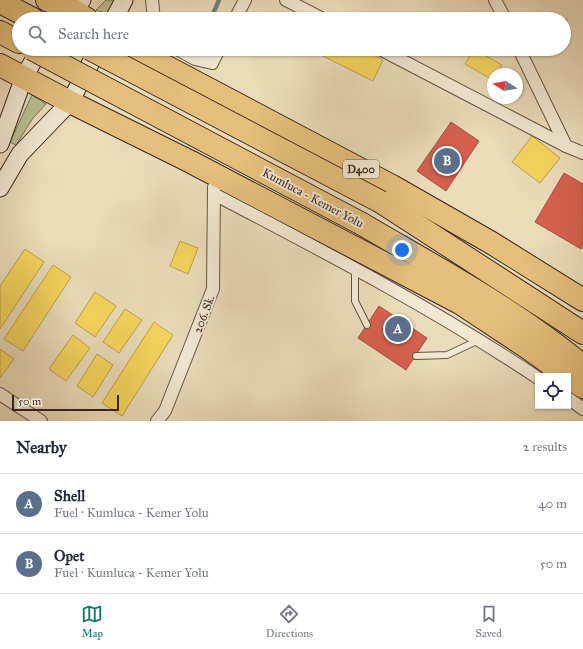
<!DOCTYPE html>
<meta charset="utf-8">
<style>
:root{--surface:#fff;--page:#f2f2f3;--text:#1f2937;--muted:#747a83;--line:#e0e1e3;--accent:#0f766e}
body{margin:0;font-family:"IM FELL Great Primer",serif;background:var(--page);color:var(--text)}
.controls{position:absolute;right:12px;bottom:12px;display:grid;overflow:hidden;border-radius:0px;box-shadow:0 1px 3px #0004}
.controls button{width:36px;height:36px;display:grid;place-items:center;padding:0;border:0;border-bottom:1px solid var(--line);background:var(--surface);color:var(--text);font:20px sans-serif}
.compass{position:absolute;left:487px;top:68px;width:36px;height:36px;border-radius:50%;background:var(--surface);box-shadow:0 1px 3px #0004;rotate:281deg}
.scale{position:absolute;left:12px;bottom:10px;width:107px;box-sizing:border-box;padding-left:4px;border:2px solid #3a261e;border-top:0;font-size:11px;line-height:14px;white-space:nowrap;color:#3a261e;-webkit-text-stroke:3px #f1e8d2;paint-order:stroke}
.you{position:absolute;left:402px;top:250px;width:14px;height:14px;margin:-10px;border:3px solid #fff;border-radius:50%;background:#1a73e8;box-shadow:0 0 0 6px #1a73e833}
.badge{display:grid;place-items:center;width:26px;height:26px;border-radius:50%;background:var(--accent);color:#fff;font-size:13px;font-weight:700}
.pin{position:absolute;translate:-50% -50%;border:2px solid #fff;box-shadow:0 1px 4px #0006}
.list{margin:0;padding:0;list-style:none}
h2{display:flex;justify-content:space-between;align-items:center;height:52px;margin:0;padding:0 16px;font-size:17px}
h2 small{font-size:13px;font-weight:400;color:var(--muted)}
.list li{display:grid;grid-template-columns:26px 1fr auto;gap:12px;align-items:center;box-sizing:border-box;height:60px;padding:0 16px;border-top:1px solid var(--line)}
.list b{display:block;font-size:15px;white-space:nowrap}
.list p{margin:0;font-size:13px;white-space:nowrap;color:var(--muted)}
.list em{font-size:13px;font-style:normal;color:var(--muted)}
.icon{flex:none;width:22px;height:22px;fill:none;stroke:currentColor;stroke-width:2;stroke-linecap:round;stroke-linejoin:round}
.map{position:relative;flex:none;width:583px;height:421px;overflow:hidden}
.search{position:absolute;background:var(--surface);box-shadow:0 1px 3px #0004;left:12px;right:12px;top:12px;height:44px;display:flex;align-items:center;gap:10px;box-sizing:border-box;padding:0 14px;border-radius:22px;color:var(--muted);font-size:15px}
.sheet{height:172px;background:var(--surface)}
nav{display:flex;justify-content:space-around;align-items:center;box-sizing:border-box;height:56px;border-top:1px solid var(--line);background:var(--surface);font-size:11px;color:var(--muted)}
nav a{display:grid;justify-items:center;gap:2px}
nav .on{color:var(--accent)}
.map>svg:first-child{display:block}
</style>
<div class="map">
<svg width="583" height="421" viewBox="0 0 583 421">
<rect width="100%" height="100%" fill="#eadcb9"/>
<filter id="stains"><feTurbulence type="fractalNoise" baseFrequency=".005" numOctaves="4"/><feColorMatrix values="0 0 0 0 .2 0 0 0 0 .09 0 0 0 0 .02 0 0 0 .5 -.17"/></filter>
<radialGradient id="worn" r=".72"><stop offset=".6" stop-color="#630" stop-opacity="0"/><stop offset="1" stop-color="#630" stop-opacity=".3"/></radialGradient>
<g fill="#b9c08e" stroke="#7a7356">
<polygon points="106,0 115,0 108,14 96,10"/>
<polygon points="32,95 46,104 33,118 16,145 10,142"/>
</g>
<g fill="#f6d55c" stroke="#bea049">
<polygon points="567,19 568,37 564,37 564,20"/>
<polygon points="321,49 362,49 383,60 373,81 319,54"/>
<polygon points="474,49 502,65 497,74 493,74 493,80 465,64"/>
<polygon points="532,136 560,158 540,183 512,162"/>
<polygon points="180,241 198,248 188,274 170,266"/>
<polygon points="25,249 44,262 0,329 0,286"/>
<polygon points="53,265 71,277 23,351 4,339"/>
<polygon points="95,292 116,306 95,337 75,323"/>
<polygon points="125,309 142,320 119,353 103,342"/>
<polygon points="154,322 173,335 122,416 102,403"/>
<polygon points="73,335 90,348 66,381 49,369"/>
<polygon points="0,349 14,359 0,378"/>
<polygon points="97,354 113,365 93,397 77,386"/>
</g>
<g fill="#d6604d" stroke="#a74f3f">
<polygon points="451,122 479,141 446,191 417,171"/>
<polygon points="564,173 583,184 583,246 581,249 535,222"/>
<polygon points="379,306 427,338 406,370 358,338"/>
</g>
<g fill="none" stroke-linecap="round" stroke-linejoin="round">
<polyline stroke="#747f7a" stroke-width="4.5" points="211,19 219,0"/>
<g stroke="#665445" stroke-width="8">
<g id="lane">
<polyline points="355,268 355,301 367,325"/>
<polyline points="416,356 447,355 479,340"/>
</g>
</g>
<g stroke="#665445" stroke-width="14">
<g id="street">
<polyline points="152,0 154,19"/>
<polyline points="286,0 323,19"/>
<polyline points="495,0 505,19"/>
<polyline points="235,19 245,0"/>
<polyline points="177,49 195,59 212,63 219,49"/>
<polyline points="380,49 566,146"/>
<polyline points="519,49 566,146 583,153"/>
<path d="M214 194C325 252 433 308 538 378"/>
<polyline points="0,394 41,421"/>
<polyline points="568,398 583,409"/>
<polyline points="157,421 165,411 213,289 214,187"/>
</g>
</g>
<g stroke="#3a261e" stroke-width="19">
<g id="secondary">
<polyline points="65,19 82,0"/>
<polyline points="114,19 124,0"/>
<polyline points="0,144 24,77 40,49"/>
<polyline points="0,188 20,154 70,102 98,49"/>
</g>
</g>
<g stroke="#3a261e" stroke-width="24">
<g id="highway">
<polyline points="47,0 73,10 87,19"/>
<polyline points="0,2 33,19"/>
<polyline points="0,32 19,42"/>
<polyline points="133,49 392,186 490,242 583,300"/>
<polyline points="0,65 70,102 191,162 460,303 528,348 567,376"/>
<polyline points="381,202 583,333"/>
<path d="M362 224C437 268 516 310 583 366"/>
<polyline points="568,377 583,387"/>
</g>
</g>
<use href="#lane" stroke="#f1e8d2" stroke-width="6"/>
<use href="#street" stroke="#f1e8d2" stroke-width="12"/>
<use href="#secondary" stroke="#f1e8d2" stroke-width="17"/>
<use href="#highway" stroke="#e5be7c" stroke-width="22"/>
<g stroke="#3a261e" stroke-width="24" stroke-linecap="butt">
<g id="highway-bridge">
<polyline points="32,49 362,224"/>
<polyline points="90,49 381,202"/>
</g>
</g>
<use href="#highway-bridge" stroke="#e5be7c" stroke-width="22"/>
</g>
<g text-anchor="middle" stroke-width="4" stroke-linejoin="round" paint-order="stroke">
<rect fill="#f1e8d2" stroke="#716054" stroke-width="1" x="343" y="160" width="36" height="18" rx="3"/>
<g font-size="11" font-weight="bold" fill="#3a261e">
<text x="361" y="173">D400</text>
</g>
<g font-size="12" fill="#3a261e" stroke="#f1e8d2">
<text transform="translate(313 198) rotate(28)" y="4">Kumluca - Kemer Yolu</text>
<text transform="translate(204 314) rotate(-69)" y="4">206. Sk.</text>
</g>
</g>
<rect width="100%" height="100%" filter="url(#stains)"/>
<rect width="100%" height="100%" fill="url(#worn)"/>
</svg>
<div class="controls">
<button><svg class="icon" aria-label="locate" viewBox="0 0 24 24"><circle cx="12" cy="12" r="6"/><path d="M12 2v4M12 18v4M2 12h4M18 12h4"/></svg></button>
</div>
<svg class="compass" viewBox="-18 -18 36 36"><path d="M0-13l5 13h-10z" fill="#e53935"/><path d="M0 13l5-13h-10z" fill="#747a83"/></svg>
<div class="scale">50 m</div>
<div class="you"></div>
<div class="pin badge" style="left:398px;top:329px;background:#5c6f8a">A</div>
<div class="pin badge" style="left:447px;top:161px;background:#5c6f8a">B</div>
<div class="search"><svg class="icon" aria-label="search" viewBox="0 0 24 24"><circle cx="10" cy="10" r="6"/><path d="M15 15l6 6"/></svg>Search here</div>
</div>
<section class="sheet">
<h2>Nearby<small>2 results</small></h2>
<ul class="list">
<li><span class="badge" style="background:#5c6f8a">A</span><div><b>Shell</b><p>Fuel · Kumluca - Kemer Yolu</p></div><em>40 m</em></li>
<li><span class="badge" style="background:#5c6f8a">B</span><div><b>Opet</b><p>Fuel · Kumluca - Kemer Yolu</p></div><em>50 m</em></li>
</ul>
</section>
<nav>
<a class="on"><svg class="icon" aria-label="map" viewBox="0 0 24 24"><path d="M3 6l6-2 6 2 6-2v14l-6 2-6-2-6 2zM9 4v14M15 6v14"/></svg>Map</a>
<a><svg class="icon" aria-label="directions" viewBox="0 0 24 24"><path d="M12 3l9 9-9 9-9-9zM9 14v-3h6M13 9l2 2-2 2"/></svg>Directions</a>
<a><svg class="icon" aria-label="saved" viewBox="0 0 24 24"><path d="M7 4h10v16l-5-4-5 4z"/></svg>Saved</a>
</nav>
